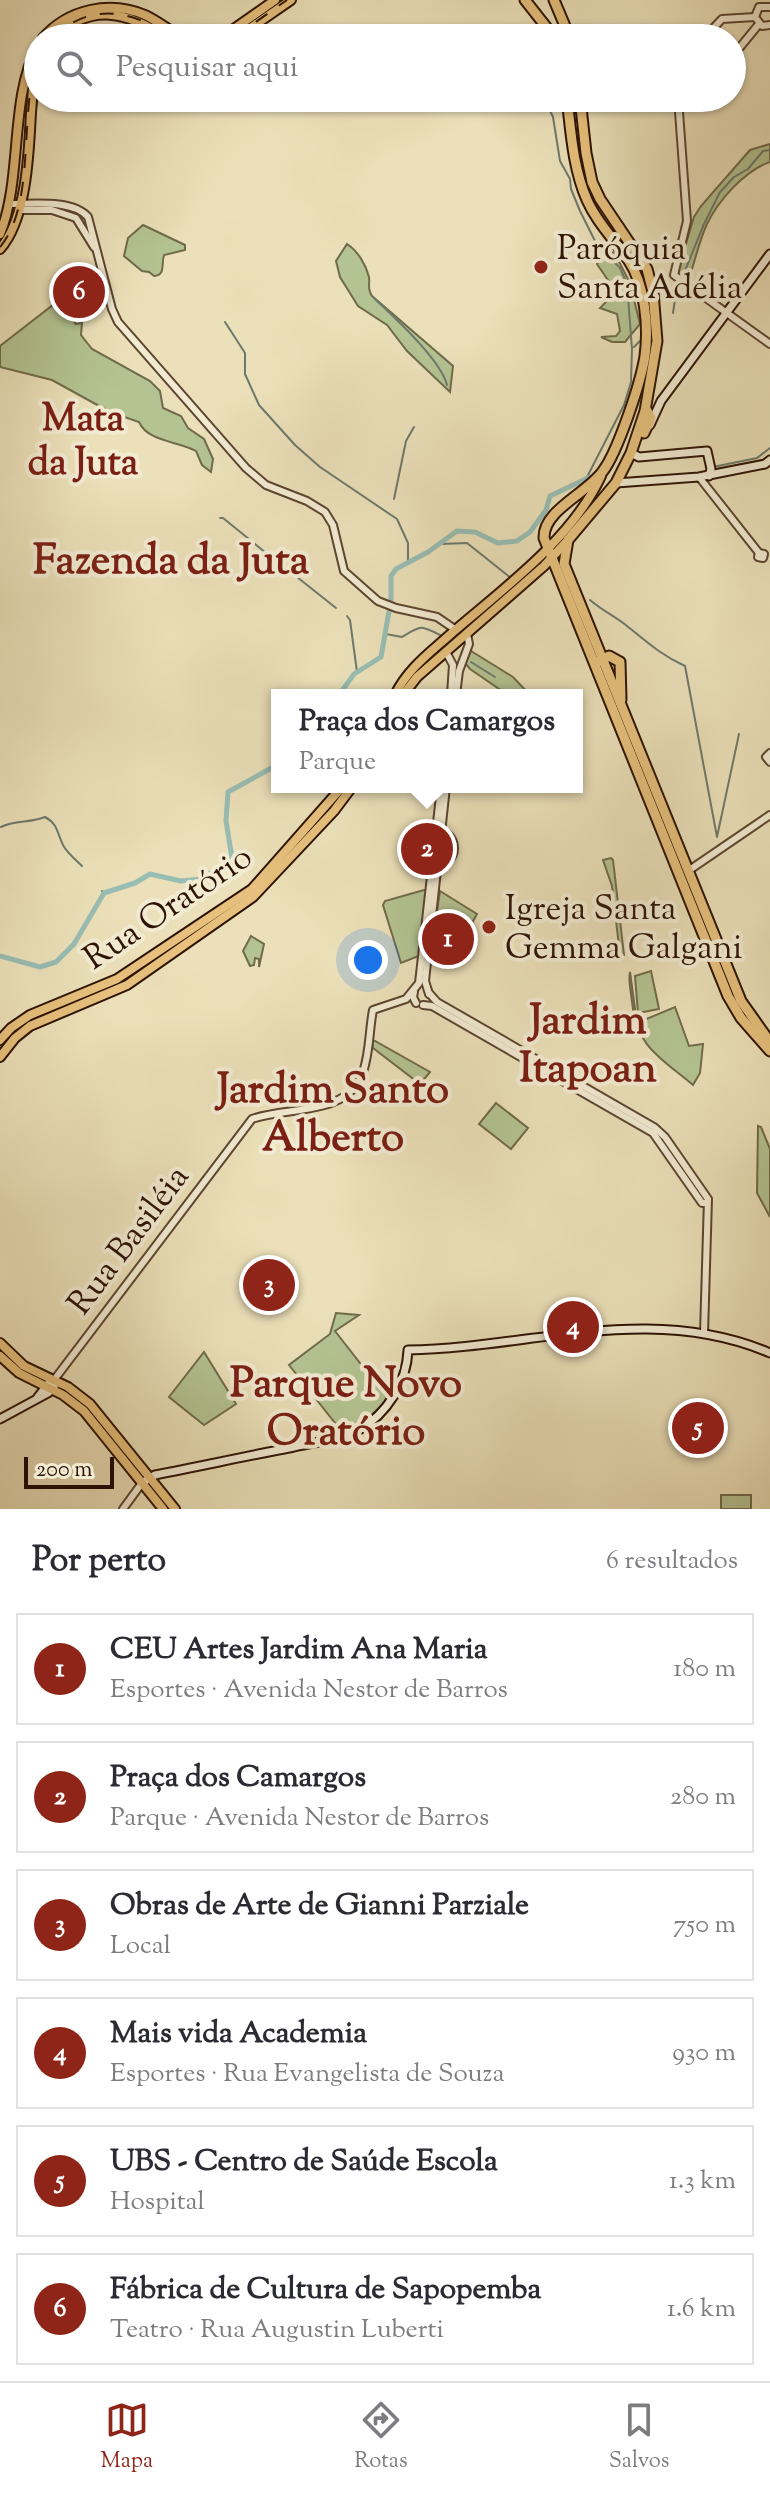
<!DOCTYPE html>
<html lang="pt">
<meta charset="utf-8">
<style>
:root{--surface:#fff;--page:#f7f7f7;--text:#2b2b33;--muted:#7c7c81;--line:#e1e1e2;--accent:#8f2418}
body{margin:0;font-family:"Sorts Mill Goudy",serif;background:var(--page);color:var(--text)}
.scale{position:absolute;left:24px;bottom:20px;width:90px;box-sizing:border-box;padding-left:8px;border:4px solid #2d1304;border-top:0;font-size:22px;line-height:28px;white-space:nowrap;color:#2d1304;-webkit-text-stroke:6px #f2ebd2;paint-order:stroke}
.you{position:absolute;left:368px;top:960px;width:28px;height:28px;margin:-20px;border:6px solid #fff;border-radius:50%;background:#1a73e8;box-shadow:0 0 0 12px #1a73e833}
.badge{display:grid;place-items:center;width:52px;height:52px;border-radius:50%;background:var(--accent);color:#fff;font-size:26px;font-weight:700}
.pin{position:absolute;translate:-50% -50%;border:4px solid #fff;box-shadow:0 2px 8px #0006}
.popup{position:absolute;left:271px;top:689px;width:312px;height:104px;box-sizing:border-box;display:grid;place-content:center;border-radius:0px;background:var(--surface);filter:drop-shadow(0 2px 6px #0005);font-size:26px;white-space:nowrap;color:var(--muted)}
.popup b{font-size:30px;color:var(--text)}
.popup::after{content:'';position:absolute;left:50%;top:100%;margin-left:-16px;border:16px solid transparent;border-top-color:var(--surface)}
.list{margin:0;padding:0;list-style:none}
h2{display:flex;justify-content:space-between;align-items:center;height:104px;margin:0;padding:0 32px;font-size:34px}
h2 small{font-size:26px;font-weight:400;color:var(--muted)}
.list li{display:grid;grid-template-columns:52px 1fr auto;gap:24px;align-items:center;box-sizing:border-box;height:112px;margin:0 16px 16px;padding:0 16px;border:2px solid var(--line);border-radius:0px}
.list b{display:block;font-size:30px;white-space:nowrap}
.list p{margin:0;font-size:26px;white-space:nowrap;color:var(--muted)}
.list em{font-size:26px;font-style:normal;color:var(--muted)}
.icon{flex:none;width:44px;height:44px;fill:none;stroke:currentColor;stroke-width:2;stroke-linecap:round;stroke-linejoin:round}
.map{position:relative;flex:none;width:770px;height:1509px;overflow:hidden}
.search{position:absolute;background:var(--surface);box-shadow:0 2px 6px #0004;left:24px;right:24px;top:24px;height:88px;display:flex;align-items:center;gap:20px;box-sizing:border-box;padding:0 28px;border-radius:44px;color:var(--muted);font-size:30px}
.sheet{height:872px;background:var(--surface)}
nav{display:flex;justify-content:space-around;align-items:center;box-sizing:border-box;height:112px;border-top:2px solid var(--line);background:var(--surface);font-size:22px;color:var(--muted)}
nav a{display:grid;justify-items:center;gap:4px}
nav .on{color:var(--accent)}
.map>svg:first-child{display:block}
</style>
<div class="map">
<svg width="770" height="1509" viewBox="0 0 770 1509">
<rect width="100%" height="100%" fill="#ebe0b9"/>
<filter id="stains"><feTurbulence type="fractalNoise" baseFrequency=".0025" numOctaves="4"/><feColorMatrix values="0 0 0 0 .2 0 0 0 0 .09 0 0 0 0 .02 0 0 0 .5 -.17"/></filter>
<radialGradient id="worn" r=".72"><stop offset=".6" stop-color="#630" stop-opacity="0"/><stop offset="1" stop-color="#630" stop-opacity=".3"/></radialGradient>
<g fill="#b4c392" stroke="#706b4b" stroke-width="2">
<path d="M770 144V162C745 170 718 201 707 224 699 241 695 261 689 279L677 273 694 217 701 206 750 150Z"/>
<path d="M143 225 185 245V250L164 255C161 264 166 275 154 276L149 272 142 271 124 256 128 238Z"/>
<path d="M347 244C358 251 366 265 369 277 370 285 367 289 372 296L453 366 450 392 407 351 387 325 358 306 340 277 336 261Z"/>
<polygon points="614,252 630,283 640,324 625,342 612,342 601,337 616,336 620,331 617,314 600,308 616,292 597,264 602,257"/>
<path d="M58 301 76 324 82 323 81 335 92 349 150 381 160 391 163 408 181 416 188 428 204 439 213 459 211 472 202 465 196 451C178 441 148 442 139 422L110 412 52 380 0 367V346Z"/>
<polygon points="471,651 513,677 530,695 508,695 470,669 465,663"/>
<polygon points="611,858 613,860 624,955 620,955 612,886 603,860"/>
<polygon points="424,890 427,890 421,955 401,963 383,905 385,901"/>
<polygon points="440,891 477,914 447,967 430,956"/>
<polygon points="251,936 264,944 259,967 259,959 255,958 254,965 250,966 243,951"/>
<polygon points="651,971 659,1009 638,1013 635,976"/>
<path d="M630 972 637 1023 675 1007 689 1046 703 1044 700 1073 693 1085C660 1057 637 1048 632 1002 631 992 628 980 630 972Z"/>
<polygon points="372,1041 375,1041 430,1072 420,1084 373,1048"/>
<polygon points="496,1103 528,1128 511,1149 479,1124"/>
<polygon points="758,1126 761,1127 770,1149 770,1217 757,1193"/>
<polygon points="336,1313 359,1315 335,1331 388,1399 367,1420 343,1433 289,1365 330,1334"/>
<polygon points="204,1352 236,1404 204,1425 169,1397"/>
<rect x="721" y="1495" width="30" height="14"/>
</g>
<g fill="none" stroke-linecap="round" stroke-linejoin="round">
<g stroke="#6d796d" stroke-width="2">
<polyline points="544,98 553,117 560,161 570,179 571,189 580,211 596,243 620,268 627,284 632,349 631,382 624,405 586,479"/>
<polyline points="682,278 704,224 720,192 734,177 748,169 763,151 770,150"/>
<path d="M374 298C394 317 441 360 447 385"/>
<polyline points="673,313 676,293 681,285"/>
<polyline points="225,322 245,353 245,374 259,405 295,445 320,467 397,519 408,543 408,562"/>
<polyline points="634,347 642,339"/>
<polyline points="713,467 757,458 770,448"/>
<polyline points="394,499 406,441 414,427"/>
<polyline points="220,518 223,518 287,570"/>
<polyline points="440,544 467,543 511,578"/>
<polyline points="297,577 336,608"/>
<path d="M590 600C603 611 616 617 627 626 647 642 661 655 685 666L717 837 739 734"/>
<polyline points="347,616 350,620 357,672"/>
<path d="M386 634 402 637C422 625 420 625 442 636"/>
<polyline points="471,662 495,677"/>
<path d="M1 827C14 820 31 823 45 817 58 824 57 833 63 845 67 853 76 860 82 866"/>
<polyline points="102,891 104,893"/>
</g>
<g stroke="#98bdb3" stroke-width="5">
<polyline points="339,695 354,674 381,657 391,600 391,576 396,569 428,552 457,531 475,532 498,543 517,541 530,532 546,510 550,496 590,477"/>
<polyline points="0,956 40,967 56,962 74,944 104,893 135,883 150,874 181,881 202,879 232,858 226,821 228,792 277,765"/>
<polyline points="0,1350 22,1369 46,1382"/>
<polyline points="58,1388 90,1411 139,1473"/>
<polyline points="151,1486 168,1509"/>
</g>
<g stroke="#5c4631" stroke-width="10">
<g id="tertiary">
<polyline points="770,7 759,7 755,17 762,26 770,25"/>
<polyline points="704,38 722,19 755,17"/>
<polyline points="732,57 759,24"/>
<polyline points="678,98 687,221 674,275 770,344"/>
<path d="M10 204C32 204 73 199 88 217L112 309 118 322 246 468 266 485 307 501 325 512 333 525 344 571 378 601 396 608 437 617 456 630"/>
<polyline points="19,210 52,210 76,218 94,247"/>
<polyline points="699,477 759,553"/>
<polygon points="759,553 764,554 763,558 758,557"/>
<polyline points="446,652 453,665 451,695"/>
<polyline points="456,695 459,671 469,644 467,634"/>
<polyline points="770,753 766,757 770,762"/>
<circle cx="436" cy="848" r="18"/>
<polyline points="688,871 770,815"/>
<polyline points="414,992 413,997 416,1003"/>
<polyline points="429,993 437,1002 654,1127 665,1137 708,1199 704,1334"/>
<polyline points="429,994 425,981 446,787"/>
<polyline points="423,1005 432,1006 653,1133 702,1203 707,1203"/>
<path d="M54 1380 252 1119C287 1106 348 1117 363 1072 370 1052 369 1030 373 1010L406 999 419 983 441 787"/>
<polyline points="123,1509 142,1483"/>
</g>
</g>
<g stroke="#2d1304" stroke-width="11">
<g id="secondary">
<polyline points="650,425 661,401 770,254"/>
<polyline points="631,453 639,457 707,451 711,469 709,476"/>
<polyline points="616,483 699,477 765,464 770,460"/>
<polyline points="38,1397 49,1383"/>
<polyline points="0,1419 48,1393 54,1387"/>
<path d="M142 1483 155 1475C201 1466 247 1456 294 1447 315 1442 340 1440 359 1430 387 1414 407 1382 408 1350 530 1348 651 1302 770 1353"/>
</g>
</g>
<g stroke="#2d1304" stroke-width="12">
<g id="primary">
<path d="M43 38C68 9 110 0 145 15 158 21 170 31 183 38"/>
<path d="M54 38C91 2 128 12 167 38"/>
<polyline points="221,38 275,0"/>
<polyline points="236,38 291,0"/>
<path d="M0 234C23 177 9 97 38 46"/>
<path d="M0 249C27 219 29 151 31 112 33 95 32 78 38 63"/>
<path d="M395 695C408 668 431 652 453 632 504 588 572 539 601 476"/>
<polyline points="403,695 417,677 544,566 568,540"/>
<polyline points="0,1040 11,1028 30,1015 117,979 252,889 342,787"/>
<polyline points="0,1057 15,1038 30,1026 127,985 253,897 334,811 352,787"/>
<polyline points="0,1343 24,1366 68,1387 90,1404 175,1509"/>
<polyline points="0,1356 19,1373 63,1395 84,1411 163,1509"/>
</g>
</g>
<g stroke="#2d1304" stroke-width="13">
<g id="trunk">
<polyline points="525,0 555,38"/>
<polyline points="554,0 570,38"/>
<path d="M567 98C571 132 573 168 587 200 597 223 615 240 629 261 645 285 649 327 645 356 641 382 618 451 603 471 588 493 543 510 544 538L728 996 741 1018 770 1051"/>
<polyline points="580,98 586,153 592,182 600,199 647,269 653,292 657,341 645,411 631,453 616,483 568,540 564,564 741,1001 770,1042"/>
<polyline points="644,433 651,418 646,409"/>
<polyline points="597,662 609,656 620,662 621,700"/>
</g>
</g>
<use href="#tertiary" stroke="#f2ebd2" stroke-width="6"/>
<use href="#secondary" stroke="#f2ebd2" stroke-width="7"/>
<use href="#primary" stroke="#e6c07c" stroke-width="8"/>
<use href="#trunk" stroke="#e6c07c" stroke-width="9"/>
<g stroke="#2d1304" stroke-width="2" stroke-dasharray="14 14" stroke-linecap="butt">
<path d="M50 38C96 0 129 11 177 38"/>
<polyline points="233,38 287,0"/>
<path d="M0 247C37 203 18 111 38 58"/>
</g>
</g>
<g fill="#8f2418" stroke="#f2ebd2" stroke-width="3">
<circle cx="541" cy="267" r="8"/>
<circle cx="489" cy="927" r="8"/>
</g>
<g text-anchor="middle" stroke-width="8" stroke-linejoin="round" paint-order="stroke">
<g font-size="34" fill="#2d1304" stroke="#f2ebd2" text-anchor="start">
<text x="557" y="259">Paróquia<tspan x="557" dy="39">Santa Adélia</tspan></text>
<text x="505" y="919">Igreja Santa<tspan x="505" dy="39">Gemma Galgani</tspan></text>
</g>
<g font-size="34" fill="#2d1304" stroke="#f2ebd2">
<text transform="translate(167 906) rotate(-34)" y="12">Rua Oratório</text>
<text transform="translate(127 1239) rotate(-53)" y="12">Rua Basiléia</text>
</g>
<g font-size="38" font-weight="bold" fill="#7a1f14" stroke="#f2ebd2">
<text x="83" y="430">Mata<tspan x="83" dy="44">da Juta</tspan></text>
</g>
<g font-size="42" font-weight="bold" fill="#7a1f14" stroke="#f2ebd2">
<text x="171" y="573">Fazenda da Juta</text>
<text x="588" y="1033">Jardim<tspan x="588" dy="48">Itapoan</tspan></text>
<text x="333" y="1102">Jardim Santo<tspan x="333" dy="48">Alberto</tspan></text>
<text x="346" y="1396">Parque Novo<tspan x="346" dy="48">Oratório</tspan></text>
</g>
</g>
<rect width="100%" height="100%" filter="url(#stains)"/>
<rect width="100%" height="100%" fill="url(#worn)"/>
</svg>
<div class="scale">200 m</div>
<div class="you"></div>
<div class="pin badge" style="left:448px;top:939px">1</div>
<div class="pin badge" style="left:427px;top:849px">2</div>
<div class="popup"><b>Praça dos Camargos</b>Parque</div>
<div class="pin badge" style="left:269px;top:1285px">3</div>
<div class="pin badge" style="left:573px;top:1327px">4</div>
<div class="pin badge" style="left:698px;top:1428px">5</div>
<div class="pin badge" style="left:79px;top:292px">6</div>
<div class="search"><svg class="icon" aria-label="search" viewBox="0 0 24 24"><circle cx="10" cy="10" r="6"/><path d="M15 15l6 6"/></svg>Pesquisar aqui</div>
</div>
<section class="sheet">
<h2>Por perto<small>6 resultados</small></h2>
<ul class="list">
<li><span class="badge">1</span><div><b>CEU Artes Jardim Ana Maria</b><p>Esportes · Avenida Nestor de Barros</p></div><em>180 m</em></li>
<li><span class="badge">2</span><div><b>Praça dos Camargos</b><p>Parque · Avenida Nestor de Barros</p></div><em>280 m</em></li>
<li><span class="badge">3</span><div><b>Obras de Arte de Gianni Parziale</b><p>Local</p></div><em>750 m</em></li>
<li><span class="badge">4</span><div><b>Mais vida Academia</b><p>Esportes · Rua Evangelista de Souza</p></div><em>930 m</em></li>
<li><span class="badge">5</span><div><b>UBS - Centro de Saúde Escola</b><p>Hospital</p></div><em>1.3 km</em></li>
<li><span class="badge">6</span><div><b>Fábrica de Cultura de Sapopemba</b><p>Teatro · Rua Augustin Luberti</p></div><em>1.6 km</em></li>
</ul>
</section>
<nav>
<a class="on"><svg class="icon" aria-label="map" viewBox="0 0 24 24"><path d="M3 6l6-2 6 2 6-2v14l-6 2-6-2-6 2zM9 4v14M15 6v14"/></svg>Mapa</a>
<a><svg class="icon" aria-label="directions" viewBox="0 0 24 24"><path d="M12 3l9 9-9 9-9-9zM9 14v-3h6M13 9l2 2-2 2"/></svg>Rotas</a>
<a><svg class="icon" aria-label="saved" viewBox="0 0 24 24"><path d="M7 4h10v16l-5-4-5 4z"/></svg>Salvos</a>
</nav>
